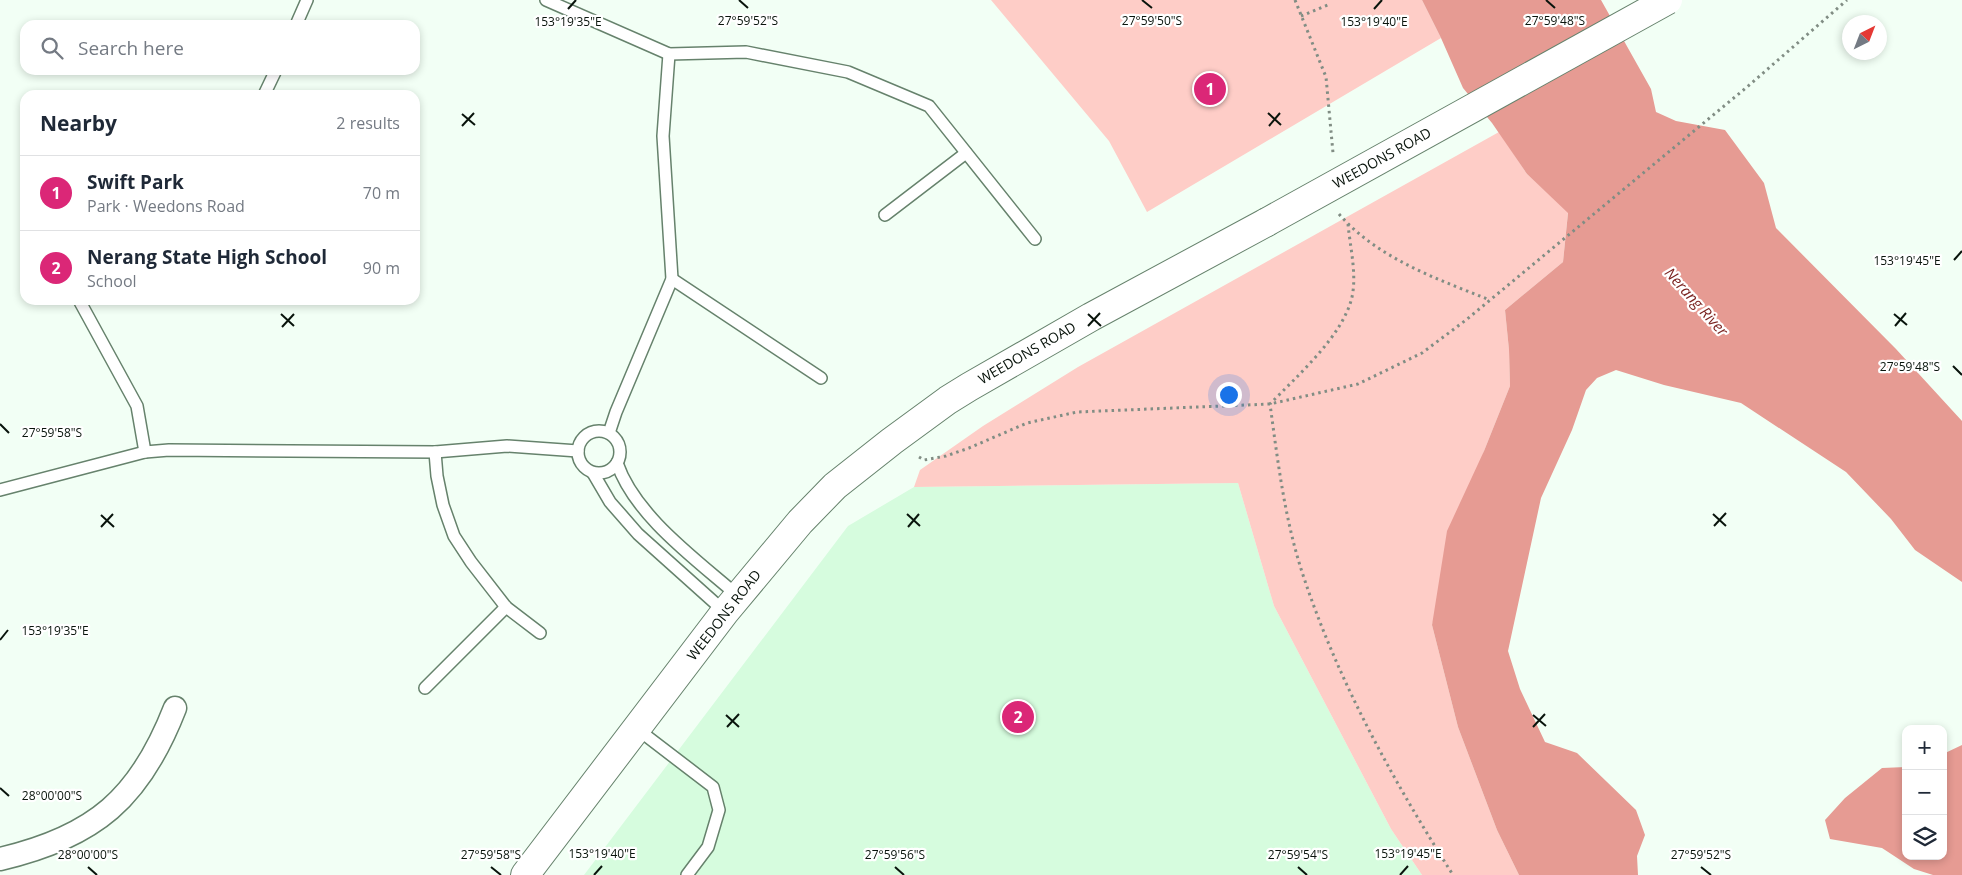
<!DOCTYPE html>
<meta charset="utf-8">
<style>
:root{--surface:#fff;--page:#f2f2f3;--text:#1f2937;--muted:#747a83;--line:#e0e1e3;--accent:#db2777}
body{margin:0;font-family:"Open Sans",sans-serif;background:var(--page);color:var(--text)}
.controls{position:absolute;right:15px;bottom:15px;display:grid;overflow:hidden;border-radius:10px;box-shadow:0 2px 8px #0003}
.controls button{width:45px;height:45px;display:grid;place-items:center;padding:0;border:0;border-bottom:1px solid var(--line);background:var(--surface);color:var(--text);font:25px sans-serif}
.compass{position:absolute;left:1842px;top:15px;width:45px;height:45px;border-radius:50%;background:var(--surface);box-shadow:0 2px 8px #0003;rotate:42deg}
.you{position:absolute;left:1228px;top:394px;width:18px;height:18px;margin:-12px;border:4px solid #fff;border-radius:50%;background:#1a73e8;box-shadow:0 0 0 8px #1a73e833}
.badge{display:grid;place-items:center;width:32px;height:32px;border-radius:50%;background:var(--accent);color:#fff;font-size:16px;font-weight:700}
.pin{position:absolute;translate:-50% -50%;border:2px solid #fff;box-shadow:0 1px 5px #0006}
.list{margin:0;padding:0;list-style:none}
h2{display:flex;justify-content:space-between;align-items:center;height:65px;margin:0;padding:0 20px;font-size:21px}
h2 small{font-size:16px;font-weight:400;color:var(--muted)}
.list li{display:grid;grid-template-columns:32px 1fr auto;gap:15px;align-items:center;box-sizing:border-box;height:75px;padding:0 20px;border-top:1px solid var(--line)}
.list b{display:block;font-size:19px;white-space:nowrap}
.list p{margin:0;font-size:16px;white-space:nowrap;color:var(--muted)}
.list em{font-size:16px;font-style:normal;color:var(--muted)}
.icon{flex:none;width:28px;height:28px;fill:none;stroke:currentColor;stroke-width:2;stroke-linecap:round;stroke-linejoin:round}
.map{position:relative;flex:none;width:1962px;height:875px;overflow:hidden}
.search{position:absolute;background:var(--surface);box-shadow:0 2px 8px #0003;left:20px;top:20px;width:400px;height:55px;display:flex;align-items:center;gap:12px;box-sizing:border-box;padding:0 18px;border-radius:15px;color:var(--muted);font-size:19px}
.panel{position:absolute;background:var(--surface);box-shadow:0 2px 8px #0003;left:20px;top:90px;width:400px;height:215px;border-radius:15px}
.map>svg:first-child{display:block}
</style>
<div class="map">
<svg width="1962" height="875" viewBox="0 0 1962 875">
<rect width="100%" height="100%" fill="#f2fff5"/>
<polygon fill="#d6fcde" points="1238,483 1274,606 1391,829 1422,875 584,875 848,526 914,487"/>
<g fill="#fecdc7">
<polygon points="991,0 1422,0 1441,38 1147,212 1109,141"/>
<polygon points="1499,132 1527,174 1568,212 1563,262 1505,310 1509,350 1510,386 1484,451 1432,625 1458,727 1497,830 1519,875 1422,875 1391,829 1274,606 1238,483 914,487 920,470 983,426 1078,367"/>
</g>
<g fill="#e69b93">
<polygon points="1422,0 1601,0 1651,89 1656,112 1676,121 1725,130 1764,183 1776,228 1896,349 1962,421 1962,582 1915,550 1891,519 1846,472 1741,403 1664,385 1616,370 1597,378 1586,390 1572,430 1541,498 1508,651 1520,689 1545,742 1577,753 1636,810 1645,835 1637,856 1638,875 1519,875 1497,830 1458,727 1432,625 1447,531 1484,451 1510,386 1509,350 1505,310 1563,262 1568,213 1527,174 1492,123 1463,88 1441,38"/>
<polygon points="1962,745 1962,875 1933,875 1914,869 1882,848 1830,839 1825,820 1845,798 1882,768 1906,767 1906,856 1943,856 1943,754"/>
</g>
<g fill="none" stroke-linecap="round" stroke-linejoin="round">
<g stroke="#66826c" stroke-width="14">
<g id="service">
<polyline points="546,0 669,54 746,52 848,72 929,106 1035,239"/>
<polyline points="296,25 307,0"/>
<polyline points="264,95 276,70"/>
<polyline points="885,215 966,153"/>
<polyline points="672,279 821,378"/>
<polyline points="79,300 137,406 145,452"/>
<circle cx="599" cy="452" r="21"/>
<polyline points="609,433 616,412 672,279 663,136 669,54"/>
<polyline points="435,452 437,476 443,505 454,536 471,562 506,607 540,633"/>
<path d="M617 463C635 516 697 560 738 596"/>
<polyline points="593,473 610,502 638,534 725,612"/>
<polyline points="0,490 145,452 169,450 435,452 507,446 578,451"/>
<polyline points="425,688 506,607"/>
<polyline points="636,728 713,787 719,810 708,847 687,875"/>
</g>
</g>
<g stroke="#66826c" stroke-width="25">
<path id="minor" d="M0 859C95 837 140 798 175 708"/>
</g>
<g stroke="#66826c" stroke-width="30">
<polyline id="tertiary" points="525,875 725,612 800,522 835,486 892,441 948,400 969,387 1091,317 1267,222"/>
</g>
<g stroke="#818d84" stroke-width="3" stroke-dasharray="2.5 4" stroke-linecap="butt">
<polyline points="1295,0 1326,77 1333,153"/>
<polyline points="1301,16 1330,4"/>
<path d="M1339 214C1377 258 1437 279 1490 300"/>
<path d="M1348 224C1350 247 1357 274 1352 297 1343 336 1297 376 1270 404 1278 463 1285 522 1304 578 1339 683 1394 782 1453 875"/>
<polyline points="919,457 924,460 946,456 969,448 1027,423 1077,412 1270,404 1358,384 1422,353 1466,320 1747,87 1847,0"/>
</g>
<use href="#service" stroke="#fff" stroke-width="11"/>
<use href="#minor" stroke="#fff" stroke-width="22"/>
<use href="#tertiary" stroke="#fff" stroke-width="28"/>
<g stroke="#66826c" stroke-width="30" stroke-linecap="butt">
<polyline id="tertiary-bridge" points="1267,222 1668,0"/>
</g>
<use href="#tertiary-bridge" stroke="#fff" stroke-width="28"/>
</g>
<path fill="none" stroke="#09140c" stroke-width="2" d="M739 0 748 8M1142 0 1152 8M1546 0 1555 8M568 9 576 0M1374 9 1382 0M1268 113 1281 125M462 114 475 125M462 126 474 113M1269 126 1280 113M1954 260 1962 251M281 314 294 326M1088 314 1101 326M1894 314 1907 325M1088 326 1100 313M1895 326 1906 313M282 327 294 314M1953 366 1962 375M0 424 9 433M907 514 920 526M1713 514 1726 526M101 515 114 527M1714 526 1726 513M101 527 113 514M908 527 919 514M0 640 8 630M726 715 739 727M1533 715 1546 726M727 727 739 714M1533 727 1545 714M0 788 9 796M88 867 97 875M491 867 501 875M895 867 904 875M1298 867 1307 875M1701 867 1711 875M594 875 602 866M1400 875 1408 866"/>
<g text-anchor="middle" stroke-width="4.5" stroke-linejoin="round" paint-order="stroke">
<g font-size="14" fill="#09140c" stroke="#fff">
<text transform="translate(1382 158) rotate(-29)" y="5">WEEDONS ROAD</text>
<text transform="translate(1027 353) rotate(-30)" y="5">WEEDONS ROAD</text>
<text transform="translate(724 615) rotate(-52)" y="5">WEEDONS ROAD</text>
</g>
<g font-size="15" font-style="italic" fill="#7b2421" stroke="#fff">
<text transform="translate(1696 302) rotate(48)" y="5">Nerang River</text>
</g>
</g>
<g font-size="12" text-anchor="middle" fill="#09140c" stroke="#fff" stroke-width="4.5" stroke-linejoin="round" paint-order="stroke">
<text x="748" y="25">27°59'52"S</text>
<text x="1152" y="25">27°59'50"S</text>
<text x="1555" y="25">27°59'48"S</text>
<text x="568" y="26">153°19'35"E</text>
<text x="1374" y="26">153°19'40"E</text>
<text x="1907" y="265">153°19'45"E</text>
<text x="1910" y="371">27°59'48"S</text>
<text x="52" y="437">27°59'58"S</text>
<text x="55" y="635">153°19'35"E</text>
<text x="52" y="800">28°00'00"S</text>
<text x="602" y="858">153°19'40"E</text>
<text x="1408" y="858">153°19'45"E</text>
<text x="88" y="859">28°00'00"S</text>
<text x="491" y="859">27°59'58"S</text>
<text x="895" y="859">27°59'56"S</text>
<text x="1298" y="859">27°59'54"S</text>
<text x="1701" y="859">27°59'52"S</text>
</g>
</svg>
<div class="controls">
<button>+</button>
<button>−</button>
<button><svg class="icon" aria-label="layers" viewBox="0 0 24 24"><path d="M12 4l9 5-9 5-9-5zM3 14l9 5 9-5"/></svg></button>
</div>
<svg class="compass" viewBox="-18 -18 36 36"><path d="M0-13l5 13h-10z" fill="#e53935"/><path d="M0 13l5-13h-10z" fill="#747a83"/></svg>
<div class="you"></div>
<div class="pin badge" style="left:1210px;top:89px">1</div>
<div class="pin badge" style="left:1018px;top:717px">2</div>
<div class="search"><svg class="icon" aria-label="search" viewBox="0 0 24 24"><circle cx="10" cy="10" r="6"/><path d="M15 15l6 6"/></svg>Search here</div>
<section class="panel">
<h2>Nearby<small>2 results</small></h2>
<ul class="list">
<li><span class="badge">1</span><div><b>Swift Park</b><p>Park · Weedons Road</p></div><em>70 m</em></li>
<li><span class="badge">2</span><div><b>Nerang State High School</b><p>School</p></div><em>90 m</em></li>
</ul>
</section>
</div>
